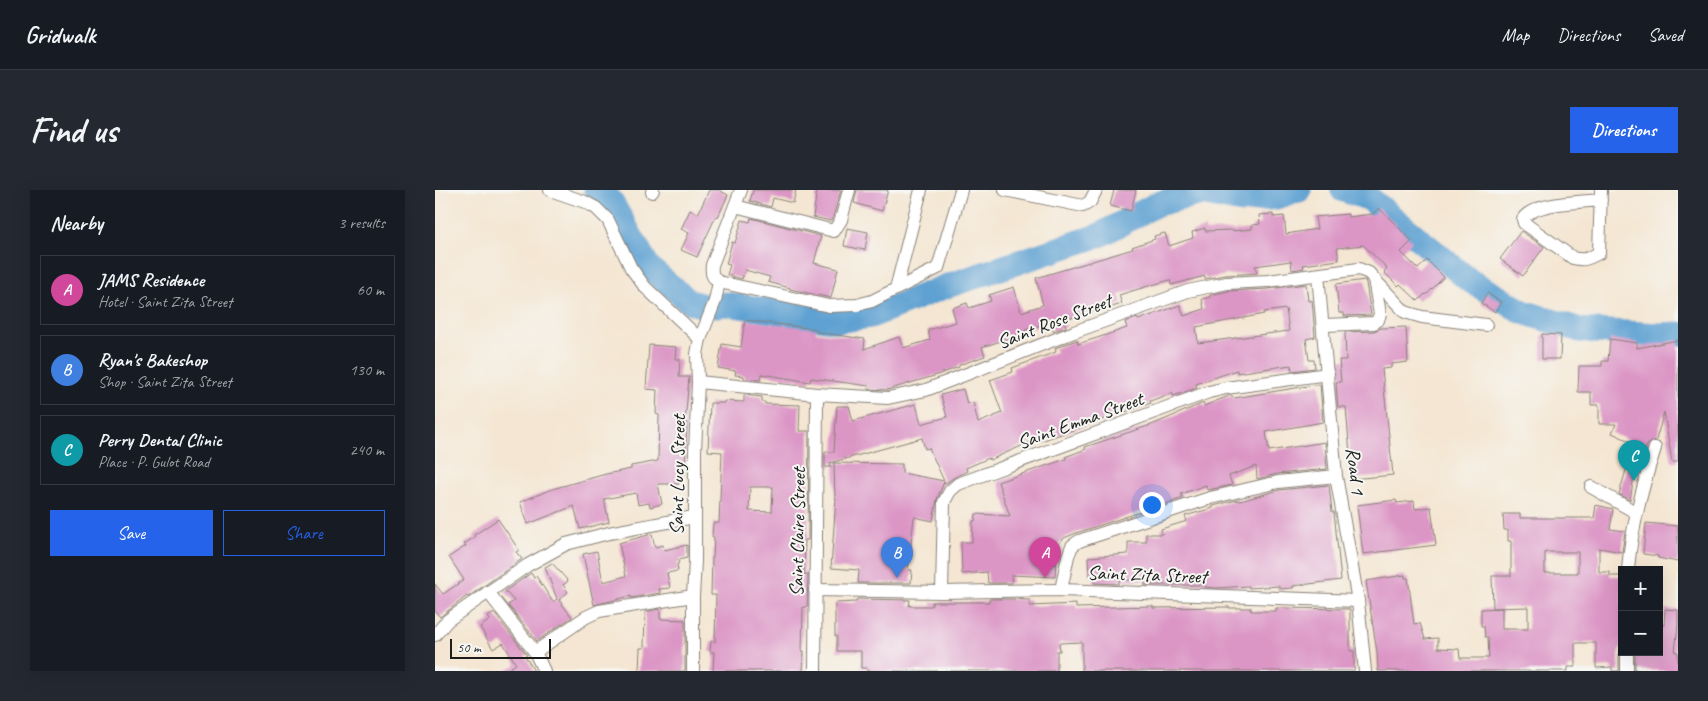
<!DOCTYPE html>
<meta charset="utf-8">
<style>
:root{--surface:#171b24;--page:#242831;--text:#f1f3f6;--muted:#9ea1a6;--line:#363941;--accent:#2563eb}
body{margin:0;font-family:Caveat,sans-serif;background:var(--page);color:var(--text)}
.controls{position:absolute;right:15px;bottom:15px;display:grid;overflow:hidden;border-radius:0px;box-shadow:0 5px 20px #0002}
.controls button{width:45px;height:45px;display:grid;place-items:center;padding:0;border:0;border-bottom:1px solid var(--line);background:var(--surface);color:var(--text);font:25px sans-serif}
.scale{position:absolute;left:15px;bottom:12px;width:101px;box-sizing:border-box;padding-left:5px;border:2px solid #1c1c1c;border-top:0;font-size:14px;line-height:18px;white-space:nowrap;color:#1c1c1c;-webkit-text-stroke:4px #f6f6f2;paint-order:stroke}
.you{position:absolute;left:716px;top:314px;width:18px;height:18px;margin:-12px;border:4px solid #fff;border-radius:50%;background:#1a73e8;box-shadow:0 0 0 8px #1a73e833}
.badge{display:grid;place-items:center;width:32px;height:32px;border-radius:50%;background:var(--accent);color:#fff;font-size:16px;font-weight:700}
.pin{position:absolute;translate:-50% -41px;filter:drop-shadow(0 1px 2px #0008)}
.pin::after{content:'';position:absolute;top:26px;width:18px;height:15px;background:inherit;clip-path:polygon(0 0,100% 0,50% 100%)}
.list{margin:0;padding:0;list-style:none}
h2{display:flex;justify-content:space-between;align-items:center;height:65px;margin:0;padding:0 20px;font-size:21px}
h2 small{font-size:16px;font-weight:400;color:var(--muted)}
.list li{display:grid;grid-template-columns:32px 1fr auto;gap:15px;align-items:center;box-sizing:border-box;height:70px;margin:0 10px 10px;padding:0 10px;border:1px solid var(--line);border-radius:0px}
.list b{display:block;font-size:19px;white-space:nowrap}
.list p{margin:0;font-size:16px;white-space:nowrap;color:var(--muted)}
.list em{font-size:16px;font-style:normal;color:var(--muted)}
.actions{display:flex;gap:10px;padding:15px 20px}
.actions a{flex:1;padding:11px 0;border:1px solid var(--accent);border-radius:0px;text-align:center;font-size:18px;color:var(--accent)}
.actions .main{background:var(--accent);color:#fff}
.map{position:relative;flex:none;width:1243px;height:481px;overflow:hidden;border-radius:0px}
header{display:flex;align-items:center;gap:30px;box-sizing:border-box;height:70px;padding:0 25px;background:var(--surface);border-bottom:1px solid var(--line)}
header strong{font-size:24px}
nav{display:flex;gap:28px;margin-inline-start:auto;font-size:18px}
.intro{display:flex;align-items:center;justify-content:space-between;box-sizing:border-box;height:120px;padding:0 30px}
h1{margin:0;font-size:35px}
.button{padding:12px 22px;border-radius:0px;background:var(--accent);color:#fff;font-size:18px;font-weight:700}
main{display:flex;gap:30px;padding:0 30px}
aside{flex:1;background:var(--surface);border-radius:0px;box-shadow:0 5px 20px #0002}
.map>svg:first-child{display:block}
</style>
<header>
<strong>Gridwalk</strong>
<nav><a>Map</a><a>Directions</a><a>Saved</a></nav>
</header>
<div class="intro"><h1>Find us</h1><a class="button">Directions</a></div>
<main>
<aside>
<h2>Nearby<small>3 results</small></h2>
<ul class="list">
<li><span class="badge" style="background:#d1479c">A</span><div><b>JAMS Residence</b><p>Hotel · Saint Zita Street</p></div><em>60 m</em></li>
<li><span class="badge" style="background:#3f7fe0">B</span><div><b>Ryan's Bakeshop</b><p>Shop · Saint Zita Street</p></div><em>130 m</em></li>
<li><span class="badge" style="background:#0f9aa8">C</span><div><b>Perry Dental Clinic</b><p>Place · P. Gulot Road</p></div><em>240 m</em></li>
</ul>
<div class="actions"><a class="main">Save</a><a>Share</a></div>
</aside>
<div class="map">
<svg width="1243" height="481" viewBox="0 0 1243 481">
<rect width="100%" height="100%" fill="#f6f6f2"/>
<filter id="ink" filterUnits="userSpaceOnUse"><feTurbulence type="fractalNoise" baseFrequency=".02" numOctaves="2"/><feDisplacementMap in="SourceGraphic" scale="10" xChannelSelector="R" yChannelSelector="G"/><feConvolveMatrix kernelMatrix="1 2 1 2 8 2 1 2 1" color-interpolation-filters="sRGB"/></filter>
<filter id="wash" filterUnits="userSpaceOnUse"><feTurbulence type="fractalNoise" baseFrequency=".0096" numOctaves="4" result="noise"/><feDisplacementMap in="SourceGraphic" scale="20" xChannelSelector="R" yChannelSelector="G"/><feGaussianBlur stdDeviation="1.12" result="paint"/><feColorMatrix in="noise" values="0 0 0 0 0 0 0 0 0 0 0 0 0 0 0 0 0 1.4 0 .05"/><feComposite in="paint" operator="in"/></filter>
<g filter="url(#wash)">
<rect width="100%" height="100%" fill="#f4e6d2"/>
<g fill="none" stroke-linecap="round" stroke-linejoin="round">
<g stroke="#5ea1d2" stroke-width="25">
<polyline points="161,0 175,10 214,78 255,112 269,116 292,114 403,131 436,126 509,97 665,45 722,14 766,3 807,11 841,7 864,0"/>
<polyline points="908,0 935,9 1034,90 1088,122 1145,140 1224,145 1243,144"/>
</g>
</g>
<g id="blocks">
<g fill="#dc96c6" fill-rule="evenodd">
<polygon points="274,0 284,0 293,5 283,27 281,26 262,67 246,60 254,43 246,39 255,20 263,24"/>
<polygon points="318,0 361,0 358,13 338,8 336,17 315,11"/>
<polygon points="382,0 406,0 398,27 396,31 378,27"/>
<polygon points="422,0 453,0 447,21 419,13"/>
<polygon points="679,0 701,0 696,21 675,16"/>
<polygon points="944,18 977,51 966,62 983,79 992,70 1009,87 991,105 990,104 983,111 965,94 963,96 949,82 952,78 928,55 902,58 904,70 868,75 869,78 857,80 856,71 820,76 822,83 791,85 770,89 770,86 736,95 735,90 710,97 684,105 687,114 667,120 667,118 629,130 631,137 618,141 615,132 590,140 591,143 547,157 550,166 524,175 524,177 499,186 452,200 433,199 434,196 376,188 375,192 327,184 326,190 309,189 309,186 300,185 301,181 283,178 287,154 306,157 310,130 381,139 381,142 430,149 429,159 464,147 468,158 495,150 493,140 521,132 517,118 532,113 534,118 556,111 554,105 579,97 586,122 608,115 601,88 698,59 697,57 720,49 719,46 730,43 734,56 758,48 757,42 770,38 770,41 796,40 797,41 817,39 817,35 825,34 824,25 838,24 838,27 849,26 851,44 882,39 880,27 913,24 913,27 938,24"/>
<polygon points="316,28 386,46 379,73 403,79 396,108 355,99 355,98 333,92 335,87 310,80 307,89 292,85 295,75 291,74 297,52 300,53 307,30 315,32"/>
<polygon points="412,38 433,42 430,60 409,56"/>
<polygon points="1086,41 1109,57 1088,86 1065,69"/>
<polygon points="930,90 931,93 936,125 909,126 909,123 904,123 901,94"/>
<path d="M871 94 873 111 877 110 880 147 871 149 874 170H879L880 178 857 181 856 175 802 183V180L761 194 762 198 738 206 737 203 715 211 716 213 603 252 602 249 555 270 554 268 531 278 532 281 518 288 510 294 509 292 502 309 498 331 479 327 473 380H477L476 393H423L424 380 396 378 401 308H400L399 273 467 274V283L509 291 494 258 490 259 487 248 395 273 396 277H390V262H399L402 216H414L418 231 481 214 486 234 512 227 506 205 528 199 532 214 538 212 543 233 567 223 555 190 578 182 577 178 621 162 620 158 642 150 643 154 662 148 692 138 690 132 702 128 703 130 745 115 749 126 769 119 767 109 775 107V105L793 101 833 99ZM851 119 854 141 763 153 761 137 829 124V122Z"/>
<polygon points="1052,103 1066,112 1060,122 1046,113"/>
<polygon points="971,137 973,172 956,174 956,178 947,179 958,285 917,289 911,217 903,217 901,192 906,192 904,170 911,170 910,142 939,141 946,138"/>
<polygon points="1107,144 1126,145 1125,169 1107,169"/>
<polygon points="1175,149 1202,153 1202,158 1243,150 1243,272 1237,272 1229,222 1221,250 1215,252 1212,255 1206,275 1201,275 1195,310 1184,304 1199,253 1177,243 1181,234 1164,234 1164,215 1156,215 1156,202 1143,202 1144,176 1167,176 1167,171 1173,171"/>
<polygon points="214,155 241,157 240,169 245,169 244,187 254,187 250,233 252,233 250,284 245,284 244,294 223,294 227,314 215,317 214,313 203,315 201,303 169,309 174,332 145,339 139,316 93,334 85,312 117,299 171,284 196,279 196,276 223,271 224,225 221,224 222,200 211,199"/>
<polygon points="885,194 888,232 831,242 834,261 890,252 892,279 842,284 822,289 821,276 794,286 797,295 772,300 771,295 746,304 748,308 641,343 629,348 622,356 620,387 576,385 577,393 553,393 552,382 527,384 526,352 537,352 538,331 540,331 541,324 575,326 563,292 631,269 630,267 651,259 650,257 719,234 768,213 769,216 796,205 799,208"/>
<path d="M309 205 327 207V212H330V214L365 215 364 241H374L373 350H370L369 384H373L372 417H368L367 461H369L368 481H278L279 462H275L276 451 280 452 281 405H276L277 368H278L279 347H277L278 333H284L287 262 273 261 275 213H289V211L309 212ZM315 297H338L337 322 314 321Z"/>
<polygon points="894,295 897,322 899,322 906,390 858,396 858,398 844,399 844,396 814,398 814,396 781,398 770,397 770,395 710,395 710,390 684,390 684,394 659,393 659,385 654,385 653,367 693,364 693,352 711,352 711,344 727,344 726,339 752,331 750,326 778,318 778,316 802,310 805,311 844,300"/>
<polygon points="961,310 962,313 979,311 980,319 996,317 1001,355 928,364 922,315"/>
<path d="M1161 315 1178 319 1175 339 1190 341 1187 362 1164 358V382H1175V386H1187V456L1184 462V481H1177V477L1161 478V453H1140V477H1133V481H943L942 462 931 391 970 385V388H973L979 434 985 433 990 449 1003 448V458L1024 459 1025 468H1054L1053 447H1050L1049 436H1046V419L1067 418V439H1093V417L1058 418 1057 386H1076V351H1073V340H1069L1068 324H1085V328H1159ZM1110 362H1143V383H1110Z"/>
<polygon points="63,329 84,360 81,362 87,369 33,407 32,406 5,427 0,421 0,394 8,404 29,390 14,367 31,356 29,354 40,347 39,345"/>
<polygon points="1211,333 1243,336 1243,372 1223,368 1223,366 1208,364"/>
<polygon points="217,344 220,357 228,355 229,360 252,355 252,368 243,370 244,373 242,374 243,381 232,383 235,398 224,399 225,403 196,408 196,406 159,415 148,364 162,361 168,392 191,386 184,353"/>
<polygon points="117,373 133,391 128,395 133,402 124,410 137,427 102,451 73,415 79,411 70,401 96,383 99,388 101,386 118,412 122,409 110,377"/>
<polygon points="422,409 475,410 474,416 497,416 497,412 554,412 554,409 577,409 595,410 595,416 641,414 641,418 718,416 718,418 794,417 794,418 816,418 816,421 841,421 841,418 915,419 915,461 919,461 919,481 647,481 647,452 624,453 625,461 622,461 622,481 432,481 432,478 426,478 426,461 402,461 402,446 400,446 400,413 421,412"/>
<polygon points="225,419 225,429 250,430 250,481 204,481 205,458 209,458 210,422"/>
<polygon points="1230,419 1243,420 1243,435 1240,462 1243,462 1243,481 1200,480 1200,462 1224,462 1224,435 1229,435"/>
<polygon points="59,423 92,465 90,466 99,481 70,481 81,474 68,453 58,459 45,437 55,430 53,427"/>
</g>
</g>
</g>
<g filter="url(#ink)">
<use href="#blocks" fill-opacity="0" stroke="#888177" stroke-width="1"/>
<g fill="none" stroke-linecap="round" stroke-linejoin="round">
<g stroke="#888177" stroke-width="14">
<g id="street">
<polyline points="115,0 150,12 161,18 173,30 196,78 210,97 265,149"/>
<path d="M306 0 277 75C276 84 277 87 284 92L394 116 422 115 437 111 503 78 526 0"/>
<polyline points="570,0 648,16 655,12 661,0"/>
<path d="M1166 0 1164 63C1154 68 1150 71 1138 68L1089 33 1088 29C1098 12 1147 12 1166 10"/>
<polyline points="217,2 218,0"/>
<polyline points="300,16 399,41 406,30 414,0"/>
<polyline points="883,85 901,286 923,411 930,481"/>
<polyline points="939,89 970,122 987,127 1051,135"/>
<polyline points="461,99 486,0"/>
<polyline points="263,192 382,204 453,208 491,200 639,142 753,101 792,93 833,91 924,79 934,83 939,89 945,124 943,130 939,133 889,135"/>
<polyline points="1156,297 1202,323"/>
<path d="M1193 380C1196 338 1207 298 1220 258"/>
<polyline points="380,400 507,402 626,400 923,411"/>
<polyline points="626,400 633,366 637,356 644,351 775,308 843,292 901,286"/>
<polyline points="53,402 100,462 109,481"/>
<polyline points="507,402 509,312 515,301 523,294 774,202 791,198 893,184"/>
<polyline points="0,445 13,430 93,375 131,354 174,343 259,327"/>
<polyline points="100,462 151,427 164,421 258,406"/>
<polyline points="258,481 258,406 260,371 260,261 263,192 262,164 265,149 280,111 284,92"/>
<polyline points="380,481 382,204"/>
<polyline points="1192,481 1192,462"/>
</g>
</g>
<use href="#street" stroke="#fff" stroke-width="12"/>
</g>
</g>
<g text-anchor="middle" stroke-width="4" stroke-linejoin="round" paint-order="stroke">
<g font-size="20" fill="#1c1c1c" stroke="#f6f6f2">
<text transform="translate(619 131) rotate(-21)" y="7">Saint Rose Street</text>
<text transform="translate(645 230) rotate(-20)" y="7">Saint Emma Street</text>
<text transform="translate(921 281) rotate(83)" y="7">Road 1</text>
<text transform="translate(242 285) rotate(-89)" y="7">Saint Lucy Street</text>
<text transform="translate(362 342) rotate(-89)" y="7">Saint Claire Street</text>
<text transform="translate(712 384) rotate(2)" y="7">Saint Zita Street</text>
</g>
</g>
</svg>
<div class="controls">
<button>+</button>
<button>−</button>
</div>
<div class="scale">50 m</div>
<div class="you"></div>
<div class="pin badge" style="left:610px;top:388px;background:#d1479c">A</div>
<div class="pin badge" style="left:462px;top:388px;background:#3f7fe0">B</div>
<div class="pin badge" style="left:1199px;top:291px;background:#0f9aa8">C</div>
</div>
</main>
